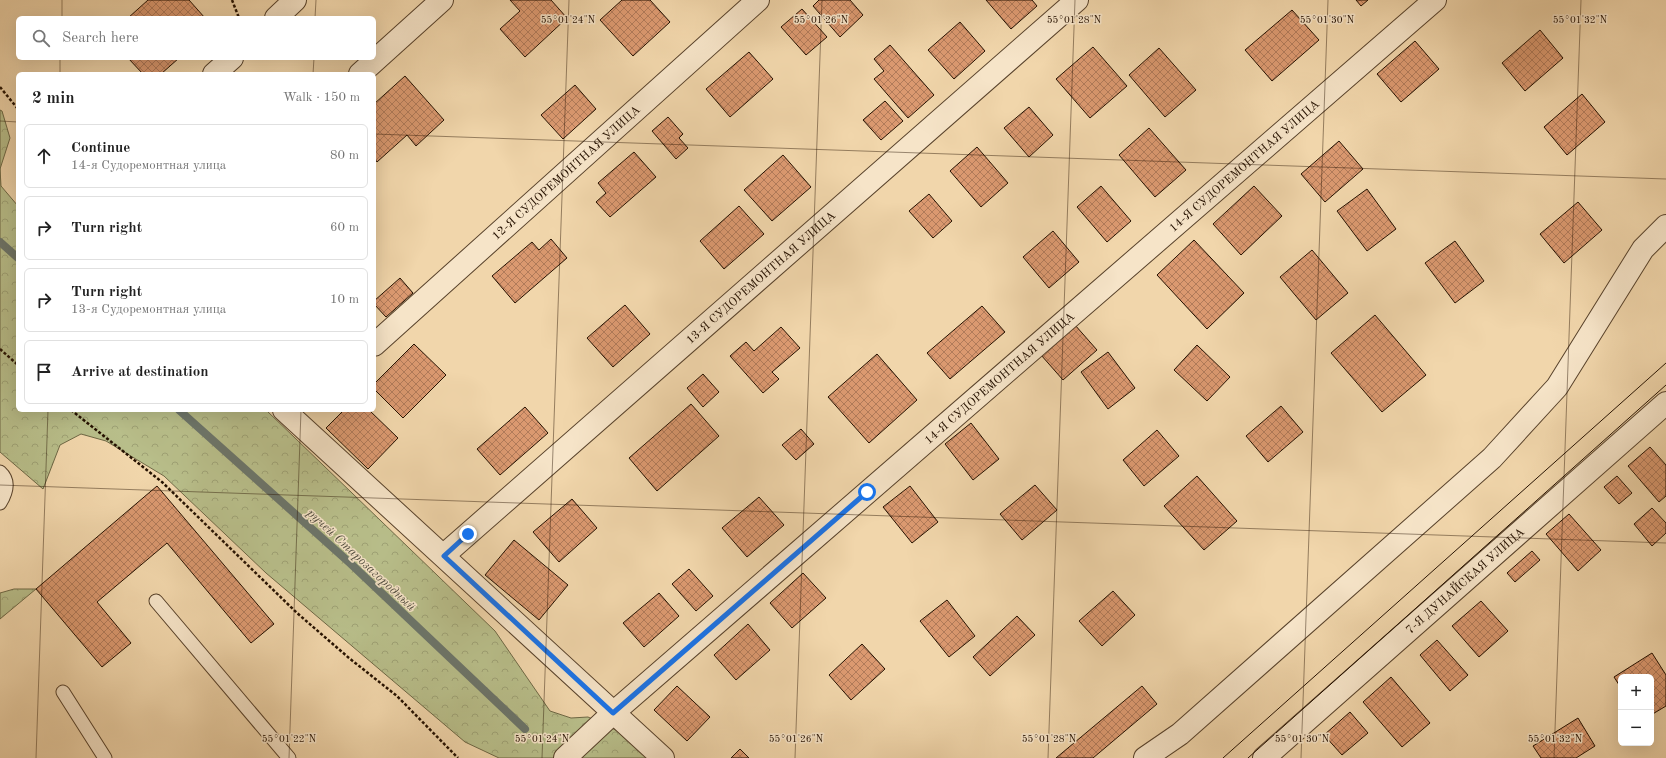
<!DOCTYPE html>
<meta charset="utf-8">
<style>
:root{--surface:#fff;--page:#f6f6f6;--text:#222;--muted:#767676;--line:#e0e0e0}
body{margin:0;font-family:"Old Standard TT",serif;background:var(--page);color:var(--text)}
.controls{position:absolute;right:12px;bottom:12px;display:grid;overflow:hidden;border-radius:6px;box-shadow:0 4px 16px #0002}
.controls button{width:36px;height:36px;display:grid;place-items:center;padding:0;border:0;border-bottom:1px solid var(--line);background:var(--surface);color:var(--text);font:20px sans-serif}
.stop{position:absolute;width:12px;height:12px;margin:-9px;border:3px solid #1a73e8;border-radius:50%;background:#fff}
.stop.end{background:#1a73e8;border-color:#fff;box-shadow:0 1px 4px #0008}
.list{margin:0;padding:0;list-style:none}
h2{display:flex;justify-content:space-between;align-items:center;height:52px;margin:0;padding:0 16px;font-size:17px}
h2 small{font-size:13px;font-weight:400;color:var(--muted)}
.list li{display:grid;grid-template-columns:26px 1fr auto;gap:12px;align-items:center;box-sizing:border-box;height:64px;margin:0 8px 8px;padding:0 8px;border:1px solid var(--line);border-radius:6px}
.list b{display:block;font-size:15px;white-space:nowrap}
.list p{margin:0;font-size:13px;white-space:nowrap;color:var(--muted)}
.list em{font-size:13px;font-style:normal;color:var(--muted)}
.icon{flex:none;width:22px;height:22px;fill:none;stroke:currentColor;stroke-width:2;stroke-linecap:round;stroke-linejoin:round}
.map{position:relative;flex:none;width:1666px;height:758px;overflow:hidden}
.search{position:absolute;background:var(--surface);box-shadow:0 4px 16px #0002;left:16px;top:16px;width:360px;height:44px;display:flex;align-items:center;gap:10px;box-sizing:border-box;padding:0 14px;border-radius:6px;color:var(--muted);font-size:15px}
.panel{position:absolute;background:var(--surface);box-shadow:0 4px 16px #0002;left:16px;top:72px;width:360px;height:340px;border-radius:6px}
.map>svg:first-child{display:block}
</style>
<div class="map">
<svg width="1666" height="758" viewBox="0 0 1666 758">
<defs>
<pattern id="forest-crowns" width="20" height="18" patternUnits="userSpaceOnUse"><rect width="20" height="18" fill="#b8be8a"/><path d="M2 6a3 3 0 1 1 6 0M12 15a3 3 0 1 1 6 0" fill="none" stroke="#9ea275"/></pattern>
<pattern id="building-cross-hatch" width="8" height="8" patternUnits="userSpaceOnUse"><rect width="8" height="8" fill="#db9970"/><path d="M0 0l8 8M0 8l8-8" fill="none" stroke="#b17b5a"/></pattern>
</defs>
<rect width="100%" height="100%" fill="#f1d6ab"/>
<filter id="stains"><feTurbulence type="fractalNoise" baseFrequency=".005" numOctaves="4"/><feColorMatrix values="0 0 0 0 .2 0 0 0 0 .09 0 0 0 0 .02 0 0 0 .5 -.17"/></filter>
<radialGradient id="worn" r=".72"><stop offset=".6" stop-color="#630" stop-opacity="0"/><stop offset="1" stop-color="#630" stop-opacity=".3"/></radialGradient>
<g fill="url(#forest-crowns)" stroke="#6e6845">
<polygon points="0,110 2,111 10,138 0,169 1,186 18,206 18,410 266,410 495,631 550,711 571,718 588,717 616,730 648,758 499,758 465,742 266,573 164,476 106,441 81,434 60,445 43,489 0,452"/>
<polygon points="14,589 36,589 0,619 0,593"/>
</g>
<g fill="none" stroke-linecap="round" stroke-linejoin="round">
<g stroke="#6c756a" stroke-width="8">
<polyline points="0,242 18,258"/>
<polyline points="179,410 351,564 525,729"/>
</g>
</g>
<g fill="url(#building-cross-hatch)" stroke="#251100">
<polygon points="148,0 189,0 205,18 128,18"/>
<polygon points="510,0 551,0 567,18 525,57 500,29 520,11"/>
<polygon points="622,0 650,0 670,22 633,56 600,20"/>
<polygon points="819,0 850,0 863,15 840,37 813,6"/>
<polygon points="986,0 1032,0 1037,6 1011,29"/>
<polygon points="1356,0 1368,0 1361,6"/>
<polygon points="802,9 827,37 806,55 781,27"/>
<polygon points="1292,10 1319,40 1272,81 1245,50"/>
<polygon points="960,22 985,51 954,79 928,50"/>
<polygon points="1540,30 1563,58 1525,91 1502,63"/>
<polygon points="1415,41 1439,69 1401,102 1377,74"/>
<polygon points="890,45 934,95 908,118 874,79 884,71 874,59"/>
<polygon points="1093,47 1127,86 1090,118 1056,79"/>
<polygon points="1159,48 1196,90 1165,117 1129,75"/>
<polygon points="749,52 773,79 730,117 706,89"/>
<polygon points="128,58 179,58 161,74 143,74"/>
<polygon points="405,76 444,120 416,146 407,135 377,162 374,158 374,104"/>
<polygon points="575,85 596,109 563,139 541,115"/>
<polygon points="1582,94 1605,122 1567,155 1544,127"/>
<polygon points="885,101 903,121 881,140 863,120"/>
<polygon points="1029,107 1053,135 1029,157 1004,128"/>
<polygon points="668,117 683,134 679,138 688,148 676,159 652,131"/>
<polygon points="1149,128 1186,170 1155,197 1119,155"/>
<polygon points="1339,141 1363,169 1325,202 1301,174"/>
<polygon points="977,147 1008,183 981,207 950,171"/>
<polygon points="634,152 656,177 610,217 596,202 606,193 598,183"/>
<polygon points="783,155 811,187 772,221 744,190"/>
<polygon points="1101,186 1131,221 1107,242 1077,207"/>
<polygon points="1254,186 1282,216 1241,255 1213,224"/>
<polygon points="1367,189 1396,229 1367,251 1337,211"/>
<polygon points="929,194 952,221 933,238 909,211"/>
<polygon points="1578,202 1602,230 1564,263 1540,234"/>
<polygon points="739,206 764,234 724,269 700,241"/>
<polygon points="1053,231 1079,262 1049,288 1023,257"/>
<polygon points="551,239 567,258 515,303 492,276 532,242 539,250"/>
<polygon points="1194,240 1244,293 1207,329 1157,275"/>
<polygon points="1455,241 1484,281 1455,303 1425,263"/>
<polygon points="1312,250 1348,293 1316,320 1280,277"/>
<polygon points="400,278 413,293 386,317 374,304 374,301"/>
<polygon points="625,305 650,334 613,367 587,338"/>
<polygon points="982,306 1005,332 950,379 927,353"/>
<polygon points="1375,315 1426,375 1382,412 1331,353"/>
<polygon points="1075,325 1097,350 1063,380 1041,355"/>
<polygon points="781,327 800,348 772,372 779,379 763,393 730,356 746,342 754,351"/>
<polygon points="414,344 446,375 403,418 374,389 374,384"/>
<polygon points="1197,345 1230,377 1207,401 1174,370"/>
<polygon points="1108,352 1135,388 1108,409 1081,372"/>
<polygon points="877,354 917,400 869,443 828,397"/>
<polygon points="703,374 719,392 703,407 687,388"/>
<polygon points="691,404 719,436 657,491 629,458"/>
<polygon points="1281,406 1303,432 1268,462 1246,436"/>
<polygon points="525,407 548,433 500,475 477,449"/>
<polygon points="344,410 369,410 398,438 368,469 326,428"/>
<polygon points="971,423 999,459 973,480 945,444"/>
<polygon points="801,429 814,444 796,460 782,445"/>
<polygon points="1157,430 1179,456 1144,486 1123,460"/>
<polygon points="1650,447 1666,465 1666,496 1659,502 1628,466"/>
<polygon points="1197,476 1237,521 1204,550 1164,506"/>
<polygon points="1617,476 1632,493 1619,504 1604,487"/>
<polygon points="1035,485 1057,510 1022,540 1000,514"/>
<polygon points="157,486 274,624 251,643 167,543 97,602 131,643 102,667 36,589"/>
<polygon points="910,486 938,522 912,543 883,507"/>
<polygon points="759,497 784,525 747,557 722,528"/>
<polygon points="572,499 597,528 559,562 533,532"/>
<polygon points="1652,508 1666,523 1666,533 1652,546 1634,524"/>
<polygon points="1569,514 1601,550 1578,571 1546,534"/>
<polygon points="514,540 568,585 539,620 485,575"/>
<polygon points="1532,551 1540,560 1515,582 1507,573"/>
<polygon points="689,569 713,596 696,611 672,584"/>
<polygon points="803,573 826,598 792,628 770,603"/>
<polygon points="1113,591 1135,615 1102,646 1079,621"/>
<polygon points="659,593 679,616 644,647 623,623"/>
<polygon points="947,600 975,636 949,657 920,621"/>
<polygon points="1481,601 1508,631 1479,657 1452,626"/>
<polygon points="1017,616 1035,635 990,676 973,657"/>
<polygon points="748,624 770,650 736,680 714,655"/>
<polygon points="1437,640 1468,675 1450,691 1420,655"/>
<polygon points="862,644 885,669 851,700 829,675"/>
<polygon points="1652,653 1666,675 1666,706 1651,715 1651,677 1621,677 1621,688 1614,677"/>
<polygon points="1391,677 1430,723 1402,747 1363,702"/>
<polygon points="677,686 710,717 687,741 654,710"/>
<polygon points="1142,686 1157,704 1093,758 1056,758"/>
<polygon points="1350,712 1368,733 1342,755 1324,735"/>
<polygon points="1578,718 1595,746 1576,758 1541,758 1533,746"/>
<polygon points="740,749 749,758 731,758"/>
</g>
<g fill="none" stroke-linecap="round" stroke-linejoin="round">
<g stroke="#58422b" stroke-width="15">
<g id="lane">
<path d="M0 472C10 481 6 493 0 503"/>
<polyline points="156,601 289,758"/>
<polyline points="63,692 105,758"/>
</g>
</g>
<g stroke="#58422b" stroke-width="24">
<g id="street">
<polyline points="276,18 295,0"/>
<polyline points="214,74 232,58"/>
<polyline points="360,74 442,0"/>
<path id="s1" d="M374 345 758 0"/>
<polyline points="284,410 663,758"/>
<path id="s2" d="M444 555 1077 0"/>
<path id="s3" d="M565 758 613 713 1435 0"/>
<polyline points="1145,758 1180,734 1492,458 1557,387 1643,249 1666,226"/>
<path id="s4" d="M1264 758 1666 403"/>
</g>
</g>
<g stroke="#251100" stroke-width="2.5" stroke-dasharray="3 2" stroke-linecap="butt">
<polyline points="232,0 239,18"/>
<polyline points="0,87 18,109"/>
<polyline points="0,349 18,365"/>
<polyline points="71,410 162,482 297,613 349,658 397,696 458,758"/>
</g>
<use href="#lane" stroke="#f6e4c8" stroke-width="13"/>
<use href="#street" stroke="#f6e4c8" stroke-width="22"/>
<g stroke="#251100" stroke-width="1">
<polyline points="1223,758 1666,363"/>
<polyline points="1248,758 1666,385"/>
</g>
</g>
<g fill="none" stroke-linecap="round" stroke-linejoin="round">
<polyline stroke="#1a73e8" stroke-width="5" points="468,534 444,556 613,713 867,492"/>
</g>
<path fill="none" stroke="#251100" stroke-width="1" stroke-opacity="0.45" d="M62 18V0M315 18 316 0M60 74V58M313 74 314 58M0 121 18 122M374 134 1666 179M0 485 1666 543M36 758 48 410M289 758 301 410M542 758 569 0M795 758 822 0M1048 758 1075 0M1301 758 1328 0M1554 758 1581 0"/>
<g text-anchor="middle" stroke-width="3" stroke-linejoin="round" paint-order="stroke">
<g font-size="12" fill="#251100" stroke="#f6e4c8">
<text dy="4" stroke="none"><textPath href="#s3" startOffset="901">14-Я СУДОРЕМОНТНАЯ УЛИЦА</textPath></text>
<text dy="4" stroke="none"><textPath href="#s1" startOffset="258">12-Я СУДОРЕМОНТНАЯ УЛИЦА</textPath></text>
<text dy="4" stroke="none"><textPath href="#s2" startOffset="421">13-Я СУДОРЕМОНТНАЯ УЛИЦА</textPath></text>
<text dy="4" stroke="none"><textPath href="#s3" startOffset="577">14-Я СУДОРЕМОНТНАЯ УЛИЦА</textPath></text>
<text dy="4" stroke="none"><textPath href="#s4" startOffset="268">7-Я ДУНАЙСКАЯ УЛИЦА</textPath></text>
</g>
<g font-size="13" font-style="italic" fill="#4f4b3e" stroke="#f6e4c8">
<text transform="translate(362 559) rotate(43)" y="5">ручей Старозагородный</text>
</g>
</g>
<g font-size="10" text-anchor="middle" fill="#251100" stroke="#f6e4c8" stroke-width="3" stroke-linejoin="round" paint-order="stroke">
<text x="568" y="23">55°01'24"N</text>
<text x="821" y="23">55°01'26"N</text>
<text x="1074" y="23">55°01'28"N</text>
<text x="1327" y="23">55°01'30"N</text>
<text x="1580" y="23">55°01'32"N</text>
<text x="289" y="742">55°01'22"N</text>
<text x="542" y="742">55°01'24"N</text>
<text x="796" y="742">55°01'26"N</text>
<text x="1049" y="742">55°01'28"N</text>
<text x="1302" y="742">55°01'30"N</text>
<text x="1555" y="742">55°01'32"N</text>
</g>
<rect width="100%" height="100%" filter="url(#stains)"/>
<rect width="100%" height="100%" fill="url(#worn)"/>
</svg>
<div class="controls">
<button>+</button>
<button>−</button>
</div>
<div class="stop" style="left:867px;top:492px"></div>
<div class="stop end" style="left:468px;top:534px"></div>
<div class="search"><svg class="icon" aria-label="search" viewBox="0 0 24 24"><circle cx="10" cy="10" r="6"/><path d="M15 15l6 6"/></svg>Search here</div>
<section class="panel">
<h2>2 min<small>Walk · 150 m</small></h2>
<ul class="list">
<li><svg class="icon" aria-label="ahead" viewBox="0 0 24 24"><path d="M12 20V5M6 11l6-6 6 6"/></svg><div><b>Continue</b><p>14-я Судоремонтная улица</p></div><em>80 m</em></li>
<li><svg class="icon" aria-label="right" viewBox="0 0 24 24"><path d="M7 20v-9h11M14 6l5 5-5 5"/></svg><div><b>Turn right</b></div><em>60 m</em></li>
<li><svg class="icon" aria-label="right" viewBox="0 0 24 24"><path d="M7 20v-9h11M14 6l5 5-5 5"/></svg><div><b>Turn right</b><p>13-я Судоремонтная улица</p></div><em>10 m</em></li>
<li><svg class="icon" aria-label="arrive" viewBox="0 0 24 24"><path d="M6 21V4h12l-3 4 3 4H6"/></svg><div><b>Arrive at destination</b></div></li>
</ul>
</section>
</div>
